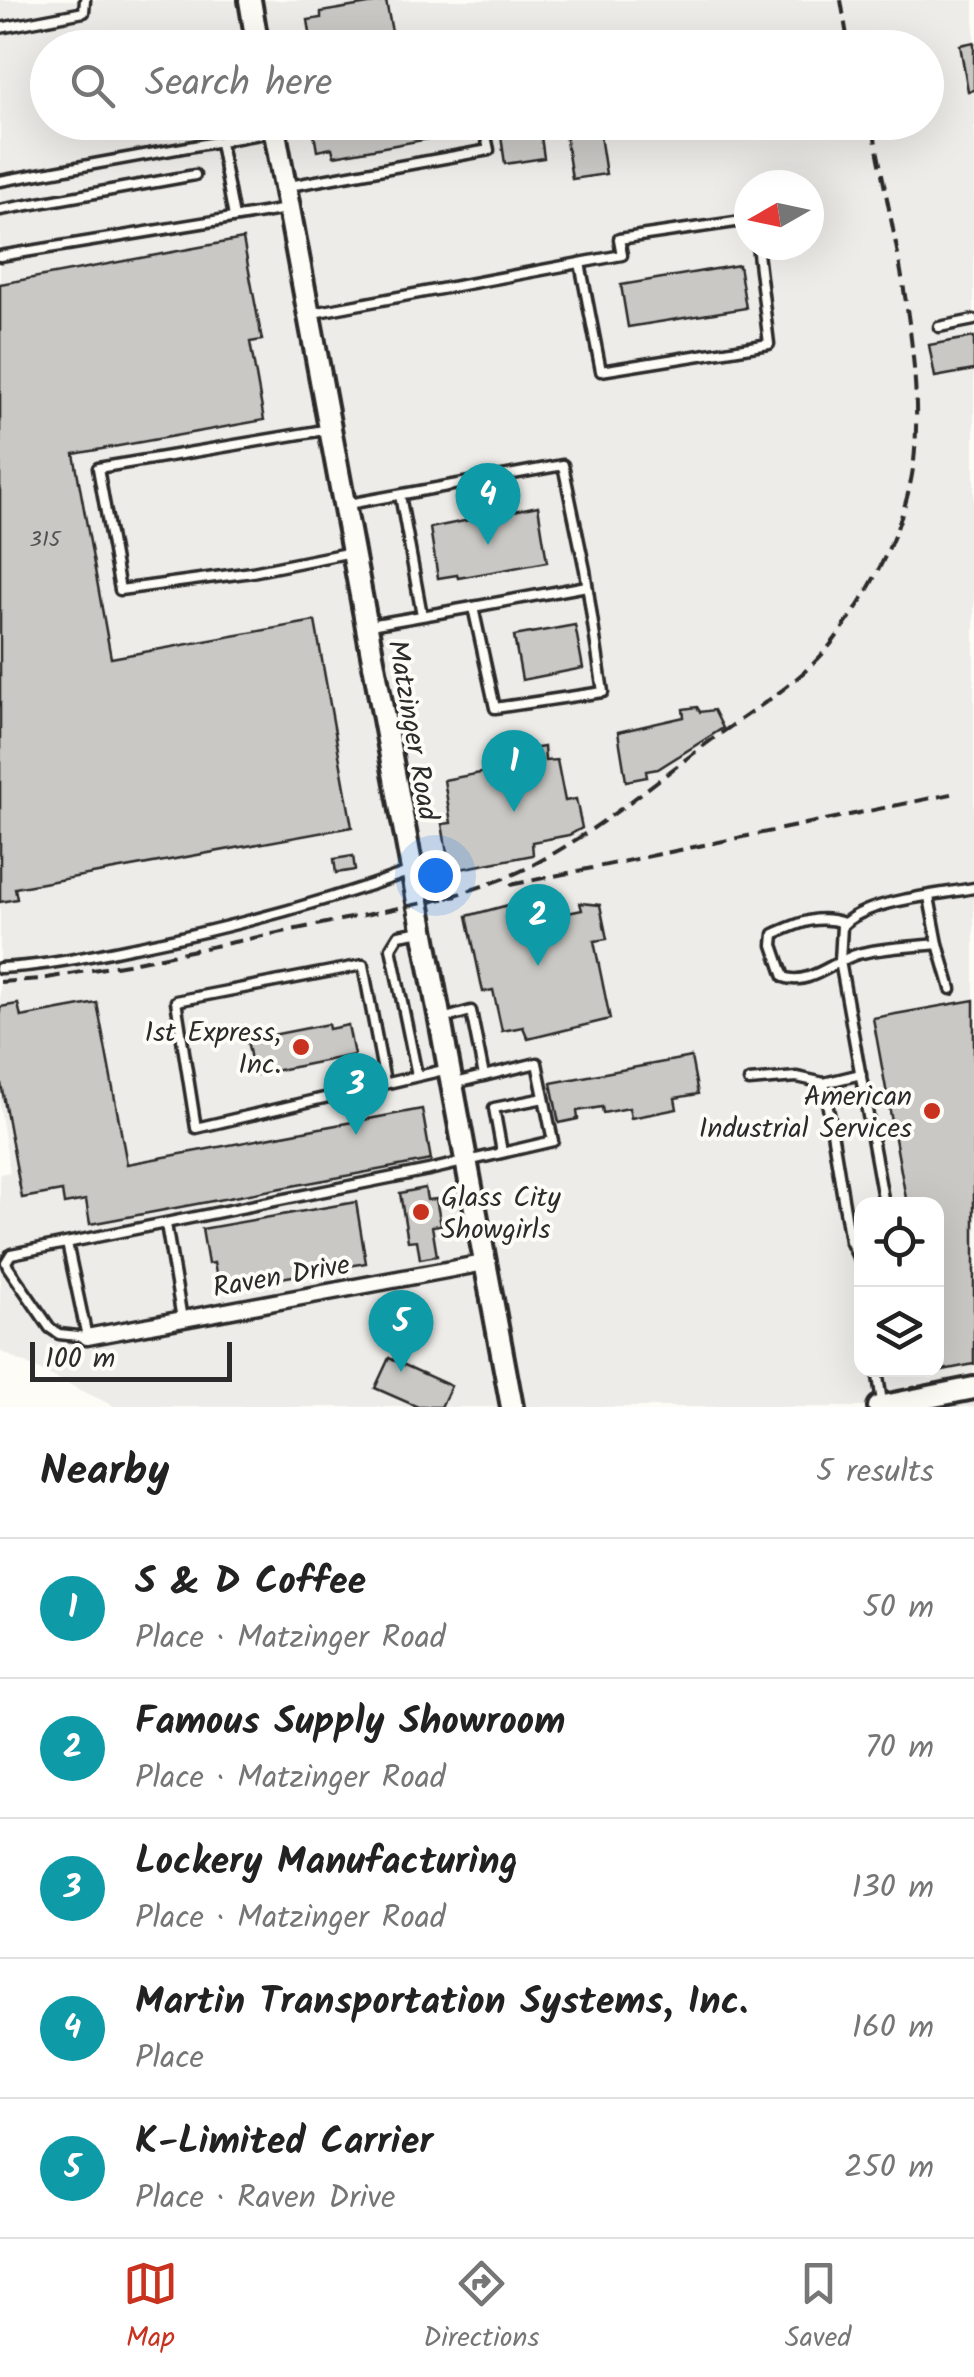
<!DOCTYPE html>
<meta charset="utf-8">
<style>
:root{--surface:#fff;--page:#f2f2f2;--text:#222;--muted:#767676;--line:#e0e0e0;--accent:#c8321e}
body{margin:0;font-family:Kalam,sans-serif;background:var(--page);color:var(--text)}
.controls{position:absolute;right:30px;bottom:30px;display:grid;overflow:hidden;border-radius:20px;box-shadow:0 10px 40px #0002}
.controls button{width:90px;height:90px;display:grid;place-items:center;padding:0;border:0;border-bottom:2px solid var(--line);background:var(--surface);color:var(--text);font:50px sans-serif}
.compass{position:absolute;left:734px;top:170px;width:90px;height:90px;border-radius:50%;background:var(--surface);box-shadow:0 10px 40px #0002;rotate:261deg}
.scale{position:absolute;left:30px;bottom:25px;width:202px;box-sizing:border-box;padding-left:10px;border:5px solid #2b2b2b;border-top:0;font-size:28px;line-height:35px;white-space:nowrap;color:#2b2b2b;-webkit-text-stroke:8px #fdfcf7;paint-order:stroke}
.you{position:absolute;left:435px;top:875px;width:35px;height:35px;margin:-25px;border:8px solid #fff;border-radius:50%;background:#1a73e8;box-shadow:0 0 0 15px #1a73e833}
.badge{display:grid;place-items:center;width:65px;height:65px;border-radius:50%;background:var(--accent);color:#fff;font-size:32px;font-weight:700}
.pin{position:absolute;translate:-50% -82px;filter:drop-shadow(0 2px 5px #0008)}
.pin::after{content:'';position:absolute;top:52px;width:35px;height:30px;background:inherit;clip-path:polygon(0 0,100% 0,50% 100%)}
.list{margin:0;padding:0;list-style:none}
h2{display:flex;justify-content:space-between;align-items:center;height:130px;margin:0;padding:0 40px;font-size:42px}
h2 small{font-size:32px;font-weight:400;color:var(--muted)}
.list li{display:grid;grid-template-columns:65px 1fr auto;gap:30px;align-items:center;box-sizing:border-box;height:140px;padding:0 40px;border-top:2px solid var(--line)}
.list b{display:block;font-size:38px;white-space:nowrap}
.list p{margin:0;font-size:32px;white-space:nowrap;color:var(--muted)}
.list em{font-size:32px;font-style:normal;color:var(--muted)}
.icon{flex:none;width:55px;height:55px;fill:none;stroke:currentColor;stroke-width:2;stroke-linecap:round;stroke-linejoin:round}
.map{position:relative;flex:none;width:974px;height:1407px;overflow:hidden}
.search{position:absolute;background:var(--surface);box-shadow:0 10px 40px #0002;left:30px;right:30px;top:30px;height:110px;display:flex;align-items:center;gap:25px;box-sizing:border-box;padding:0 35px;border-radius:55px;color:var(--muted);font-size:38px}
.sheet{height:830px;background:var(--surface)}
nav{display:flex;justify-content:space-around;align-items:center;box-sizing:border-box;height:140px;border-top:2px solid var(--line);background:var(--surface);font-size:28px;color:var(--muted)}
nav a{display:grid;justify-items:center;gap:5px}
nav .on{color:var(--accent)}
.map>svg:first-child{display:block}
</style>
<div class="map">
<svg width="974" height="1407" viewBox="0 0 974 1407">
<rect width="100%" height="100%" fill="#fdfcf7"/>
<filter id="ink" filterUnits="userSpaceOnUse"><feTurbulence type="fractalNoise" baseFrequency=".01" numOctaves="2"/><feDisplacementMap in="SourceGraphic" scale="20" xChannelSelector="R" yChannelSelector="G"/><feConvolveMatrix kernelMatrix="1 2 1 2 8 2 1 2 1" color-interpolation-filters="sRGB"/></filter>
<g filter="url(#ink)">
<path fill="#edece8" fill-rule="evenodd" d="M0 0H974V1407H116L0 1351V1174L10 1172 0 1107ZM48 48H926V122H48ZM749 185H809V245H749ZM862 1204H936V1370H862Z"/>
<g fill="#c9c8c4" stroke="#2b2b2b" stroke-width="2.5">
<polygon points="386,1 393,37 331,47 331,42 312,45 308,20 321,18 321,12"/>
<polygon points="974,42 974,90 968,91 960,45"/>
<polygon points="312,122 432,122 434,138 334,156 332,148 317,151"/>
<polygon points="499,122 539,122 544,158 505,164"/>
<polygon points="599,129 606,174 572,179 565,134"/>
<polygon points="243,239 262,340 250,342 264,420 74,454 111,658 315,621 352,827 15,888 17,899 0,902 0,284"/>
<polygon points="739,265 746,308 628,327 621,285"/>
<polygon points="974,337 974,370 935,377 929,345"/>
<polygon points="538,506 547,562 458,578 457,575 438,578 430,528"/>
<polygon points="575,625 583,668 522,680 514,636"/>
<polygon points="697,707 700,712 714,710 723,728 658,769 646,771 647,777 626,781 618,732 684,717 683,709"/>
<polygon points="544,747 545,761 557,760 565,801 576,799 582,828 569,835 532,842 533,855 450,871 442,824 451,823 444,780 491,771 488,756"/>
<polygon points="353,856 355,870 336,873 334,859"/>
<polygon points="531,899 534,913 542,911 544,918 582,910 580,903 600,905 607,939 594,941 610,1019 528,1039 523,1027 502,1031 493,990 483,992 467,916"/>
<polygon points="974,1000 974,1364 938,1371 936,1204 907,1204 873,1018"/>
<polygon points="97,1003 127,1164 422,1109 431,1160 90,1224 86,1200 64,1204 62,1191 22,1198 0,1078 0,1007 18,1004 21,1017"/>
<polygon points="328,1024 329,1029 348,1025 354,1055 254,1075 247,1040"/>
<polygon points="691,1057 698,1094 675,1098 677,1109 631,1118 629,1108 603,1113 602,1107 577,1111 578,1119 559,1123 551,1083"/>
<polygon points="425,1188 427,1200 436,1199 441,1225 432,1226 437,1256 420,1259 417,1240 408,1241 400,1193"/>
<polygon points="356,1202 366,1263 219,1289 214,1263 208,1264 202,1229"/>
<polygon points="389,1358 451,1386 441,1407 418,1407 375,1388"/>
</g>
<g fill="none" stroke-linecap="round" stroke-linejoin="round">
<g stroke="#2b2b2b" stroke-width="15">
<g id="lane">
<polyline points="0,28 84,12 85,0"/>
<polyline points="220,143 234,217"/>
<polyline points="0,181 271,132"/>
<polyline points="289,186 489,150 483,122"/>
<polyline points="0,210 195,175"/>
<polyline points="0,256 287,209"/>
<polyline points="580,263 601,371 769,344 757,245"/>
<polyline points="313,313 622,255 619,239 749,220"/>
<polyline points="939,327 974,320"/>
<polyline points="330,429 98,468 120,590 252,572 352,552"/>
<polyline points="400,495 422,615"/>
<polyline points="348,504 563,465 585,570 603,692 495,708 473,607 370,625"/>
<polyline points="473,607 587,586"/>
<polyline points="929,897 938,944"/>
<path d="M844 923C817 914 799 923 774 934L773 945 784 977C808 987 835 960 858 954 883 947 912 947 938 944L951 989"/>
<path d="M0 968C49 966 96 955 144 945 237 926 322 903 411 871"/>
<polyline points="442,1019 471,1011 484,1076"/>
<polyline points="417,1075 391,948 399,935 422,931"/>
<polyline points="749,1081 797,1077 824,1083 850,1241 861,1263"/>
<polyline points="385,1082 363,965 176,1001 196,1128 448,1069"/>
<polyline points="824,1083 861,1074"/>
<polyline points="502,1152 494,1108 544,1098"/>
<path d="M884 1204 840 961 842 926C865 900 939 895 974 888"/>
<polyline points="166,1224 182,1319"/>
<polyline points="67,1243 87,1337 59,1334 50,1328 8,1267 6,1262 11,1254 429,1170 553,1141 537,1063 455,1083"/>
<polyline points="877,1370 882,1402"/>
</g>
</g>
<g stroke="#2b2b2b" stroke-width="21">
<polyline id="street" points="87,1337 484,1263"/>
</g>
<g stroke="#2b2b2b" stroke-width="28">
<g id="secondary">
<polyline points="250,0 258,48"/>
<polyline points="273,122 512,1407"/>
<polyline points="879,1407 974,1388"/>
</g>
</g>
<use href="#lane" stroke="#fdfcf7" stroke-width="8"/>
<use href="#street" stroke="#fdfcf7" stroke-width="14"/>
<use href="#secondary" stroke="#fdfcf7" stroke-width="20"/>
<g stroke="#2b2b2b" stroke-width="4" stroke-dasharray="15 8" stroke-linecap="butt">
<polyline points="841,0 849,48"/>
<polyline points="510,885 951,794"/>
<path d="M447 898C472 889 501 881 525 869 591 836 647 788 706 744 749 712 802 683 835 639 872 590 907 523 914 461 925 355 891 227 872 122"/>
<polyline points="0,982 41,979 127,964 457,896"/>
</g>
</g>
</g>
<g fill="#c8321e" stroke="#fdfcf7" stroke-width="4">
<circle cx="301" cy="1047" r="10"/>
<circle cx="932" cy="1111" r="10"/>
<circle cx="421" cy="1212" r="10"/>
</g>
<g text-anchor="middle" stroke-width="8" stroke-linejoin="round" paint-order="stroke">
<g font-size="22" fill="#525251">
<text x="45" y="546">315</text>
</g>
<g font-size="28" fill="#2b2b2b" stroke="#fdfcf7">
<text transform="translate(414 730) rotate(80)" y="10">Matzinger Road</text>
<text transform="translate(281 1275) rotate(-10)" y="10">Raven Drive</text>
</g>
<g font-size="28" fill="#2b2b2b" stroke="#fdfcf7" text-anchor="end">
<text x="281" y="1041">1st Express,<tspan x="281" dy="32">Inc.</tspan></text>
<text x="912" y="1105">American<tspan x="912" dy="32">Industrial Services</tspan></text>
<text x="441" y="1206" text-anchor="start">Glass City<tspan x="441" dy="32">Showgirls</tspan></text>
</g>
</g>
</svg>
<div class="controls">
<button><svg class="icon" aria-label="locate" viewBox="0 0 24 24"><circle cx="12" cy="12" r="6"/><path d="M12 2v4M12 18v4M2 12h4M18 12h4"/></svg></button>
<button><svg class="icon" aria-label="layers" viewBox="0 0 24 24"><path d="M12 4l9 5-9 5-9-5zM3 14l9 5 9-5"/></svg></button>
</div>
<svg class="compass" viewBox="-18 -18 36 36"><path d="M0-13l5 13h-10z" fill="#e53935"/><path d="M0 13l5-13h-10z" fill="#767676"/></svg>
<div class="scale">100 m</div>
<div class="you"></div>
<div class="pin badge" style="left:514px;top:812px;background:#0f9aa8">1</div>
<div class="pin badge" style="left:538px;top:966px;background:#0f9aa8">2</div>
<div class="pin badge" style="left:356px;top:1135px;background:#0f9aa8">3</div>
<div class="pin badge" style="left:488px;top:545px;background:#0f9aa8">4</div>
<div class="pin badge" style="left:401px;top:1372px;background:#0f9aa8">5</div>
<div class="search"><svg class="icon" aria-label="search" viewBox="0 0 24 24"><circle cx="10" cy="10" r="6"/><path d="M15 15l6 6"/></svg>Search here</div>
</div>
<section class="sheet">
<h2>Nearby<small>5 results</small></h2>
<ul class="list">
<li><span class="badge" style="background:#0f9aa8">1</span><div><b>S &amp; D Coffee</b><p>Place · Matzinger Road</p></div><em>50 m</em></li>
<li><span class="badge" style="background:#0f9aa8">2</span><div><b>Famous Supply Showroom</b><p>Place · Matzinger Road</p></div><em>70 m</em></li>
<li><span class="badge" style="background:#0f9aa8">3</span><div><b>Lockery Manufacturing</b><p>Place · Matzinger Road</p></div><em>130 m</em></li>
<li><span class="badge" style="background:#0f9aa8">4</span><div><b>Martin Transportation Systems, Inc.</b><p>Place</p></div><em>160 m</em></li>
<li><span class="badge" style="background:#0f9aa8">5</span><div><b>K-Limited Carrier</b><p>Place · Raven Drive</p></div><em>250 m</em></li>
</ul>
</section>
<nav>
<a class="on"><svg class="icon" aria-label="map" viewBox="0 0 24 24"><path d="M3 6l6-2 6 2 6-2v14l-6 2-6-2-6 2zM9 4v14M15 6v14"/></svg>Map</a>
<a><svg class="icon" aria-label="directions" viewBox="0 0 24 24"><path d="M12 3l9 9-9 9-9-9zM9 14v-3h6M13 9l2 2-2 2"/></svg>Directions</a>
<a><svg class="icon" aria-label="saved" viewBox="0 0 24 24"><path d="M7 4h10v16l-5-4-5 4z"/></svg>Saved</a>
</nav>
